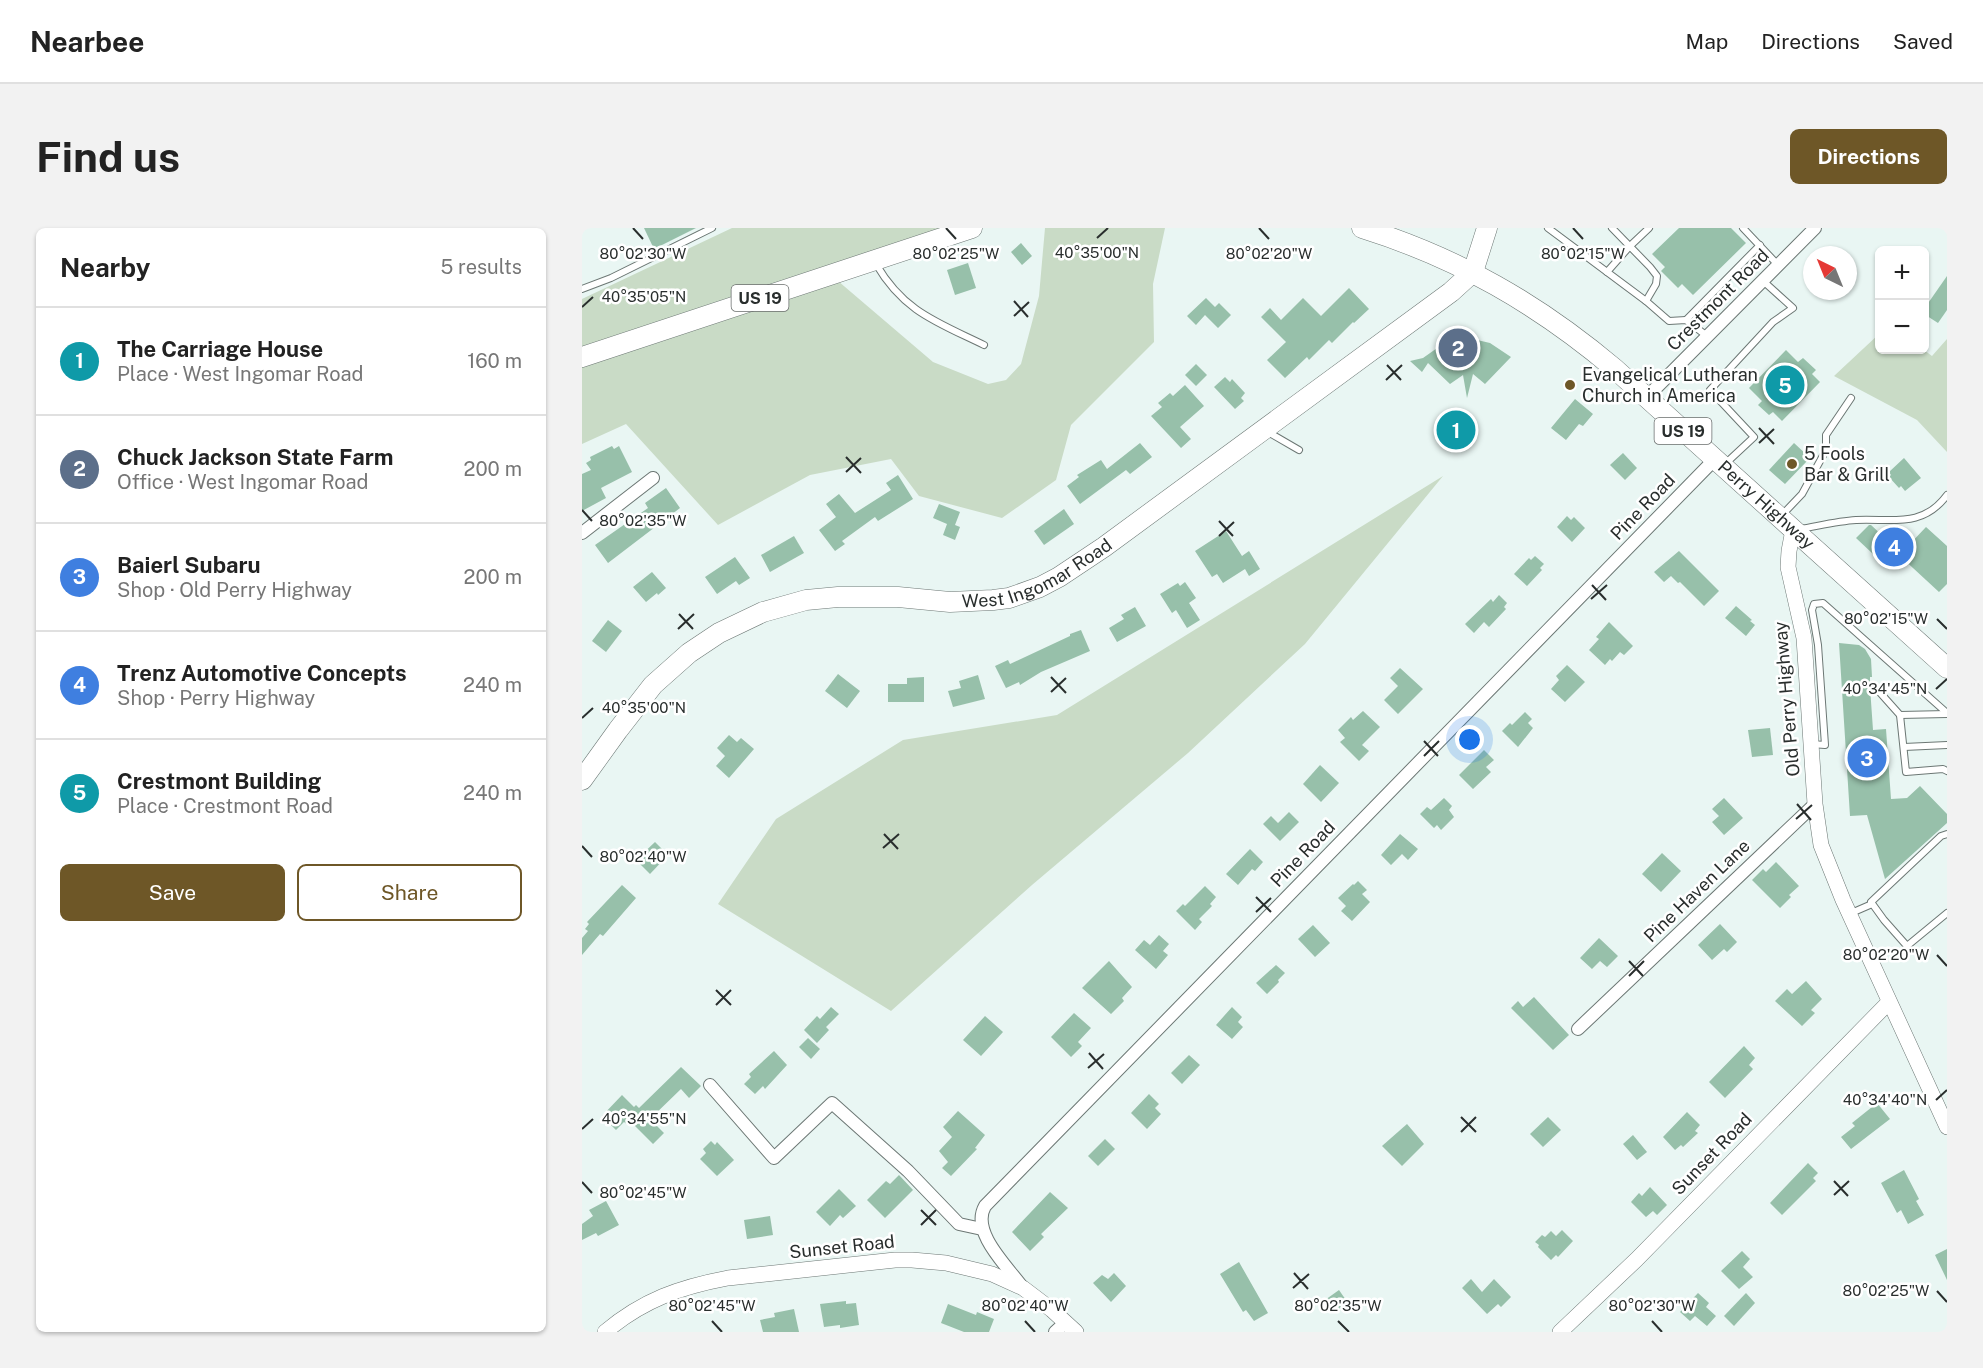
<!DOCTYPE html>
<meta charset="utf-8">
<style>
:root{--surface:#fff;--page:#f2f2f2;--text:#222;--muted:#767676;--line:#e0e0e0;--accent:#6e5727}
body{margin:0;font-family:"Public Sans",sans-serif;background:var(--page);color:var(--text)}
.controls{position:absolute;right:18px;top:18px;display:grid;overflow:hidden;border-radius:9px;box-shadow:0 2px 4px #0004}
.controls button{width:54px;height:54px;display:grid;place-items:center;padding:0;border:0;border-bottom:2px solid var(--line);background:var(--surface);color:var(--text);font:30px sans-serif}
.compass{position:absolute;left:1221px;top:18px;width:54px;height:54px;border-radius:50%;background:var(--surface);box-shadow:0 2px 4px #0004;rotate:317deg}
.you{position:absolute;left:888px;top:512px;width:21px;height:21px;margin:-15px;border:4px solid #fff;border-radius:50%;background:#1a73e8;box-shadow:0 0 0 9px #1a73e833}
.badge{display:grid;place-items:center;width:39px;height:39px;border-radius:50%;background:var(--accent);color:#fff;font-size:20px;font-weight:700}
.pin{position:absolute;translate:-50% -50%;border:3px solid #fff;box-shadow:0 2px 6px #0006}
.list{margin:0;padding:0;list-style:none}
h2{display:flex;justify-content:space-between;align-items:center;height:78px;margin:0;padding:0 24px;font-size:26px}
h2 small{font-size:20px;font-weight:400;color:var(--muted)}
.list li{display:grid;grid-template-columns:39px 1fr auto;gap:18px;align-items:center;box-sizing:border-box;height:108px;padding:0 24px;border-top:2px solid var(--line)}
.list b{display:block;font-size:22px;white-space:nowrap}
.list p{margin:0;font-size:20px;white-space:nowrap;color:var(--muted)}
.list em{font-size:20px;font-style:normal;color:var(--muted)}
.actions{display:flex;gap:12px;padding:18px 24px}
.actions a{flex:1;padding:14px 0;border:2px solid var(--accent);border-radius:9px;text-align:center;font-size:21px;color:var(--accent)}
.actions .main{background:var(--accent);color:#fff}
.map{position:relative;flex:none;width:1365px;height:1104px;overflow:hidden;border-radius:9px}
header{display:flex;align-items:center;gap:36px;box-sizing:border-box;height:84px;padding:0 30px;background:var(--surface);border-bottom:2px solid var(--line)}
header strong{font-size:28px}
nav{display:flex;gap:33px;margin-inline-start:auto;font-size:21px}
.intro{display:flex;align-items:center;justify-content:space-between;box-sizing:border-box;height:144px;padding:0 36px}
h1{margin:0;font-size:42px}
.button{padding:15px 27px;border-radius:9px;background:var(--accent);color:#fff;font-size:21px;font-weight:700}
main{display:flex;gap:36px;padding:0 36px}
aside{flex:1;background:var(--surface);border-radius:9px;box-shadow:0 2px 4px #0004}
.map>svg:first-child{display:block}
</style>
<header>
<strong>Nearbee</strong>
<nav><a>Map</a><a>Directions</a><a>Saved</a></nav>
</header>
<div class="intro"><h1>Find us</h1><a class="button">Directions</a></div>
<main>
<aside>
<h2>Nearby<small>5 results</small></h2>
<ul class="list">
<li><span class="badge" style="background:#0f9aa8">1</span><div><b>The Carriage House</b><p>Place · West Ingomar Road</p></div><em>160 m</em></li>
<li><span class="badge" style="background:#5c6f8a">2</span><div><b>Chuck Jackson State Farm</b><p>Office · West Ingomar Road</p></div><em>200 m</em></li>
<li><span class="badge" style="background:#3f7fe0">3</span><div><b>Baierl Subaru</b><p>Shop · Old Perry Highway</p></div><em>200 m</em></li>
<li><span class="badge" style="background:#3f7fe0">4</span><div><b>Trenz Automotive Concepts</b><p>Shop · Perry Highway</p></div><em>240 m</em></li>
<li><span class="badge" style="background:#0f9aa8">5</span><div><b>Crestmont Building</b><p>Place · Crestmont Road</p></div><em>240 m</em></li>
</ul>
<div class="actions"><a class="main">Save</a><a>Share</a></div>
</aside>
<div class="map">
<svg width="1365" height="1104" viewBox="0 0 1365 1104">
<rect width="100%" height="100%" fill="#e9f6f3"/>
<g fill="#c9dbc6">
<polygon points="150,0 390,0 249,47 351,134 406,156 424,152 439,136 457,68 463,0 583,0 571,56 572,114 489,197 474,252 420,290 337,268 309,231 228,247 136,297 44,196 0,216 0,71"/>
<polygon points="1297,106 1298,122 1342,122 1350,128 1365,111 1365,224 1335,192 1252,148"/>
<polygon points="861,248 723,416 606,525 450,657 309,783 136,676 194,591 321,512 475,487"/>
</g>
<g fill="#97c0aa">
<polygon points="62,0 114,0 72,21"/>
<polygon points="1097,0 1149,0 1164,15 1111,67 1100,56 1096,60 1079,43 1083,39 1070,26"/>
<polygon points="439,15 450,28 440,37 429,24"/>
<polygon points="386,35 394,60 373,67 365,42"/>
<polygon points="1365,48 1365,82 1356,95 1342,86 1342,81"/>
<polygon points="767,60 787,81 772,95 771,94 750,115 747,112 727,132 725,129 703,150 685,132 704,114 679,89 688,80 699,92 721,70 739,88"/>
<polygon points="624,70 633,79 637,75 649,87 636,100 623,87 614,97 605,88"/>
<polygon points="885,105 891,111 908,115 929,129 903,156 891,146 885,170 881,147 868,156 846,135 840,144 828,133 841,130 858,118 881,112"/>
<polygon points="1204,122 1216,134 1221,130 1234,142 1230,146 1238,154 1200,193 1191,184 1187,187 1176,177 1180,173 1167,160"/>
<polygon points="614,136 625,147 614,158 603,147"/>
<polygon points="643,149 648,154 650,151 663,165 659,170 662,173 653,181 632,159"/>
<polygon points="603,157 622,178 598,199 609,211 599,220 569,188 580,179 576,175 588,165 591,168"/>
<polygon points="993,171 1011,186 1001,198 997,196 984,212 969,200"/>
<polygon points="872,187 888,205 876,217 860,199"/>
<polygon points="558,215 570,229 548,246 544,242 498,276 485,258 497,249 495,247 519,232 525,241"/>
<polygon points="1212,215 1226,228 1224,230 1226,232 1203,256 1187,242"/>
<polygon points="30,218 32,221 37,218 50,244 19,260 24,270 0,283 0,246 9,242 4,235 9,232 8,229"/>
<polygon points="1041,225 1055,240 1043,252 1028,237"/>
<polygon points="1322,230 1339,250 1323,263 1319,258 1317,260 1307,249 1309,247 1307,244"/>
<polygon points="316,247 331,271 296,293 293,289 260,313 263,316 253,323 237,302 254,289 244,276 257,266 273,285 309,262 304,255"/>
<polygon points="84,260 98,280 26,335 13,317 66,280 63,275"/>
<polygon points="357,276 378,284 373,297 378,299 373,312 361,307 365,296 351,290"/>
<polygon points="482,281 492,296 462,317 452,303"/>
<polygon points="985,288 989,292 992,289 1003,300 990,314 975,299"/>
<polygon points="1287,297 1289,297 1304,311 1311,304 1326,318 1344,299 1365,318 1365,356 1357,364 1318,328 1312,335 1297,320 1291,326 1274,310"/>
<polygon points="644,303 660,328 667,323 678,341 667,348 663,341 641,355 635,346 630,349 613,323"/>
<polygon points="212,308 222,325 188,344 179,327"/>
<polygon points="1097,323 1137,363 1122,378 1098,354 1096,355 1089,348 1082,354 1072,344"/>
<polygon points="953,328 962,336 958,340 960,342 945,358 932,346 947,330 949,332"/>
<polygon points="153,329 168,350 157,357 154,353 135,366 123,349"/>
<polygon points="70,344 84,360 76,367 75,365 64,374 51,359"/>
<polygon points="603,354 614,370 607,375 618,392 605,400 594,382 590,385 578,366 596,355 598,358"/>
<polygon points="917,367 925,375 922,379 924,381 907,399 902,394 892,405 883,396 909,371 911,374"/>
<polygon points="1154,378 1170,392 1168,393 1173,397 1164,408 1143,390"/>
<polygon points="553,379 564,398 535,414 527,400 542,391 539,387"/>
<polygon points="26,392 40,403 24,424 10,413"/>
<polygon points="1027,394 1051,418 1042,427 1038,424 1030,433 1028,431 1023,437 1007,422 1017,411 1014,409"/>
<polygon points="499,402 508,423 459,444 438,457 437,454 424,460 413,438 426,432 428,436 488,408 488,406"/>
<polygon points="1257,415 1277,417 1283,421 1289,431 1290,449 1288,449 1288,459 1291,502 1304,501 1309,571 1325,570 1338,558 1365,586 1365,595 1303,651 1285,587 1268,588"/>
<polygon points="985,437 1003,454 983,474 969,461 977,452 974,448"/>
<polygon points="818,440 841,461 816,486 802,472 816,458 808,450"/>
<polygon points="256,446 278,463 265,480 243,463"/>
<polygon points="396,447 403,471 371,479 366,463 379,460 377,453"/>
<polygon points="342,449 342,474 306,474 306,456 325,456 325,450"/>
<polygon points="781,483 798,499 780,517 787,523 777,533 758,514 763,510 756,502 769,489 771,492"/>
<polygon points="943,484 950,491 946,495 951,500 936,519 920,503 928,495 930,497"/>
<polygon points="1188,500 1191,527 1170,529 1166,502"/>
<polygon points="147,507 155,514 159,510 172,521 147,550 134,538 143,528 135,520"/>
<polygon points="902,522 912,532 904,539 909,544 891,561 877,547"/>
<polygon points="738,537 757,555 739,574 721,556"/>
<polygon points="862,570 870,578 867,582 872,589 859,602 855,597 852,600 838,586 845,579 849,582"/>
<polygon points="1142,570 1161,590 1142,607 1130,594 1137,588 1130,581"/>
<polygon points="707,584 717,594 698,613 681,596 689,588 696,595"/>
<polygon points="818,606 836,621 826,632 820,626 809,637 799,627"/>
<polygon points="73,614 86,627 68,646 54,632"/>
<polygon points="668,621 681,634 673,643 670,641 656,657 644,646"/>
<polygon points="1080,625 1099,643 1079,664 1060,646"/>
<polygon points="1194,634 1217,658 1207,667 1209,669 1198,680 1170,652 1181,641 1184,644"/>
<polygon points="776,653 785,662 780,666 788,674 770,693 759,683 764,678 756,670 771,656 772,657"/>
<polygon points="40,657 54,670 21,708 18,706 0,727 0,710 6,703 3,701 7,696 5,694"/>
<polygon points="623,658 634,669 628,676 630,678 617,691 620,694 613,702 594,683 601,676 603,678"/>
<polygon points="1138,696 1155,714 1145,724 1142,721 1130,732 1116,717"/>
<polygon points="731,697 748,715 733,729 716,711"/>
<polygon points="577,707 587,716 581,723 586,727 574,741 553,722 562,712 568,717"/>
<polygon points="1017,710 1036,728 1025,739 1018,733 1010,741 998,730"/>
<polygon points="527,733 550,759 540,770 542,773 529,786 500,760"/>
<polygon points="694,737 703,745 696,752 697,754 685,766 674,755"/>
<polygon points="1224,753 1240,771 1229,782 1233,785 1220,798 1193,773 1205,761 1210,766"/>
<polygon points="952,769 987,807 971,822 929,780 936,773 941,779"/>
<polygon points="249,779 257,786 244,799 247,802 235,815 222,802 235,788 238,791"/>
<polygon points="650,779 660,789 656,794 661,799 650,811 634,797"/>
<polygon points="492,785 509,800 496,814 500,818 489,829 469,809"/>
<polygon points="403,788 421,804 399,828 381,812"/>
<polygon points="226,810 238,821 229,831 217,819"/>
<polygon points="1162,818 1173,830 1167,837 1171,841 1143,870 1127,854"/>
<polygon points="192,823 205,837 183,861 181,858 173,866 162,856 169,849 167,846"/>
<polygon points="607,827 618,837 600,856 589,845"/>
<polygon points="99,839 119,858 107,870 99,861 68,891 82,905 71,916 49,894 46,897 42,894 34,902 20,888 40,867 52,879 54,877 57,880"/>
<polygon points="567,866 577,876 573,880 579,886 565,901 549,885"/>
<polygon points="1295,875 1308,891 1269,921 1259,909 1273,898 1270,895"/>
<polygon points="376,883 403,907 393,920 395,921 369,948 360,940 366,934 357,923 370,909 361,899"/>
<polygon points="1105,884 1118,897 1113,903 1116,905 1101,919 1099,917 1093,922 1081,909"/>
<polygon points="966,889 979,902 961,919 948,906"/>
<polygon points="825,896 842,916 820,938 800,918"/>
<polygon points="1051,907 1065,924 1055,932 1041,916"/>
<polygon points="523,911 533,921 516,938 506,928"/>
<polygon points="129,913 133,917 135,914 152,932 135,948 118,931 124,925 121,921"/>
<polygon points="1226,935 1236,945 1231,950 1234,953 1200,987 1188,975"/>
<polygon points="1322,942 1337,971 1334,973 1342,987 1326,996 1319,982 1315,985 1299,955"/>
<polygon points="317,947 331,962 303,990 285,972 304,953 308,956"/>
<polygon points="1068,959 1085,977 1075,987 1071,983 1064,989 1049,974 1057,965 1060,968"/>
<polygon points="257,961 274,978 261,990 258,987 248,998 234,984"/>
<polygon points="468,964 486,980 459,1006 462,1009 448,1023 430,1004"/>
<polygon points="24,973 37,997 16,1008 14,1005 0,1012 0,996 11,988 7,982"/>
<polygon points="188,988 191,1007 165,1011 162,992"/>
<polygon points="980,1002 991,1013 976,1029 974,1027 969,1032 956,1019 957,1017 953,1014 960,1007 963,1009 969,1003 974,1008"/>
<polygon points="1365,1021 1365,1052 1353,1027"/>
<polygon points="1160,1023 1168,1031 1161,1039 1171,1049 1157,1061 1139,1043"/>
<polygon points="657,1034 686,1085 672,1093 664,1082 661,1084 638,1046"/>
<polygon points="532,1045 544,1058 529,1074 511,1055 520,1047 526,1051"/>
<polygon points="889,1051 900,1064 912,1051 929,1069 919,1079 916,1076 905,1086 880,1060"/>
<polygon points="757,1062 766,1075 752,1085 743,1072"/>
<polygon points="1116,1065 1127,1075 1124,1079 1134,1088 1125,1098 1113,1088 1108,1093 1098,1084"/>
<polygon points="1164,1065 1173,1075 1152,1098 1142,1088"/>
<polygon points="264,1073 264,1076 274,1075 277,1097 258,1100 258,1097 242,1099 238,1076"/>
<polygon points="366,1076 394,1087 395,1084 412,1091 407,1104 382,1104 359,1095"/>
<polygon points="212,1081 217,1104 181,1104 178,1092 193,1089 192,1085"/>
</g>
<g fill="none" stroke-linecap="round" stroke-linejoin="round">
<g stroke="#6c7774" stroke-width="8">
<g id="service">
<polyline points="966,0 1064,73 1087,93 1104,92 1125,108"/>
<polyline points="1030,0 1068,39 1075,48 1074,56 1064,73"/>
<polyline points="1161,0 1196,37"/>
<path d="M294 36C322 84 355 94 402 117"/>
<polyline points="1025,44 1048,18 1067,0"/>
<polyline points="0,61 29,50 130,0"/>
<polyline points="1104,92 1178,17"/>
<polyline points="686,204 717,222"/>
<polyline points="1143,236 1172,209 1128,162 1191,94 1211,80 1180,52"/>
<polyline points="1200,287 1220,266 1244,222 1244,207 1269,170"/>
<path d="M1218 301C1236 298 1256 293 1274 292 1309 290 1340 301 1365 267"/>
<polyline points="1293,459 1318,487 1324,544 1361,541 1365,543"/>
<polyline points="1318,487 1365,486"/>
<polyline points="1229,516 1243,517 1236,417 1230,382 1232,376 1241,375 1365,485"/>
<polyline points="1322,519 1365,517"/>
<polyline points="1365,606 1359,608 1289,674 1302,692 1325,718 1365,685"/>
<polyline points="1267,686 1290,676"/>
</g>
</g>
<g stroke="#6c7774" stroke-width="14">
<g id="minor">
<polyline points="1064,170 1233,0"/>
<polyline points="0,305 71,250"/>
<polyline points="996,801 1233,576"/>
<polyline points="128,857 192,930 250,875 326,943 377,996 400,1001"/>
<path d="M441 1060C426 1039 388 1004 403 978L1133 231"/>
<polyline points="473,1104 484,1094"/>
</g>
</g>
<g stroke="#6c7774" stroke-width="16">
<g id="tertiary">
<polyline points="1211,302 1207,323 1206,339 1222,410 1233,576 1239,617 1261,672 1365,899"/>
<path d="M23 1104C61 1072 98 1059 146 1050L313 1032H330L364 1035 410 1046 441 1060 470 1082 494 1104"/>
<polyline points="978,1104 1055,1031 1307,774"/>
</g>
</g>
<g stroke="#6c7774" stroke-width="21">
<g id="primary">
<path id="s1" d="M780 0C876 30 956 76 1033 141L1365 440"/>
<polyline points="0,129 390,0"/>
<path id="s2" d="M0 552 36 502 71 457 107 425 137 405 181 384 224 372 256 369H316L368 374 411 372 427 370 458 359 477 349 522 319 869 64 891 44 905 0"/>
</g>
</g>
<use href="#service" stroke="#fff" stroke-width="6"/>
<use href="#minor" stroke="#fff" stroke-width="12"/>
<use href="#tertiary" stroke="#fff" stroke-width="15"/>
<use href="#primary" stroke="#fff" stroke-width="20"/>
</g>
<path fill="none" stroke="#292e2d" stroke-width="2" d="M51 0 61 11M364 0 374 11M677 0 687 11M991 0 1001 11M515 10 526 0M432 73 446 89M0 79 11 69M432 88 447 74M805 137 819 152M804 152 820 137M1177 200 1192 216M1177 215 1192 201M264 229 279 245M264 244 279 230M0 282 10 293M637 293 651 308M637 308 652 294M1010 357 1024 372M1009 371 1025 357M97 386 111 401M1355 391 1365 401M96 401 112 386M469 449 484 465M1354 461 1365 451M469 464 484 450M0 490 11 480M842 513 856 528M842 528 857 513M1215 576 1229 592M1214 591 1230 577M302 606 316 621M0 618 10 629M301 620 317 606M674 669 689 684M674 684 689 670M1355 727 1365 738M1047 733 1061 748M1047 748 1062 733M134 762 149 777M134 777 149 762M507 825 521 841M506 840 522 826M1354 872 1365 862M879 889 894 904M0 901 11 891M879 904 894 889M1252 953 1266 968M0 954 10 965M1252 967 1267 953M339 982 354 997M339 997 354 982M712 1045 726 1061M711 1060 727 1046M1355 1063 1365 1074M130 1093 140 1104M443 1093 453 1104M756 1093 767 1104M1070 1093 1080 1104"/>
<g fill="#6e5727" stroke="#fff" stroke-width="2">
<circle cx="988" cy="157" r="6"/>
<circle cx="1210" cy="236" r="6"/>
</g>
<g text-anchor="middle" stroke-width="5" stroke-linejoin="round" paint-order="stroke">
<g fill="#fff" stroke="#696d6c" stroke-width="1.5">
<rect x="149.5" y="57" width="57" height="26" rx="4.5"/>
<rect x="1072.5" y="190" width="57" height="26" rx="4.5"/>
</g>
<g font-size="16" font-weight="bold" fill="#292e2d">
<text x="178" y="76">US 19</text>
<text x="1101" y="209">US 19</text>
</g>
<g font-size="18" fill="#292e2d" stroke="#fff">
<text transform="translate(1136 72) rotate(-45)" y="6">Crestmont Road</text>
<text dy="6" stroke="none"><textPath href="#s1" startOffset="495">Perry Highway</textPath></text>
<text transform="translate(1061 279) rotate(-46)" y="6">Pine Road</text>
<text dy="6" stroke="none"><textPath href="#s2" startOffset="534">West Ingomar Road</textPath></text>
<text transform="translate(1205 471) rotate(-95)" y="6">Old Perry Highway</text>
<text transform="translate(721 626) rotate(-46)" y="6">Pine Road</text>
<text transform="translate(1115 663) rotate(-44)" y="6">Pine Haven Lane</text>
<text transform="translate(1130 926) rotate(-46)" y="6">Sunset Road</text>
<text transform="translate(260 1019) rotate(-6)" y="6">Sunset Road</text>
</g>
<g font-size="18" fill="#292e2d" stroke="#fff" text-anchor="start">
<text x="1000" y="153">Evangelical Lutheran<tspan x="1000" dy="21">Church in America</tspan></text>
<text x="1222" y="232">5 Fools<tspan x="1222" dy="21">Bar &amp; Grill</tspan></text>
</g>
</g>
<g font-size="15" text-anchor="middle" fill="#292e2d" stroke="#fff" stroke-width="5" stroke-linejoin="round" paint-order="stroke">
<text x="515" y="30">40°35'00"N</text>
<text x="61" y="31">80°02'30"W</text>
<text x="374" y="31">80°02'25"W</text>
<text x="687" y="31">80°02'20"W</text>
<text x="1001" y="31">80°02'15"W</text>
<text x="62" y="74">40°35'05"N</text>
<text x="61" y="298">80°02'35"W</text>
<text x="1304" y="396">80°02'15"W</text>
<text x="1303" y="466">40°34'45"N</text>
<text x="62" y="485">40°35'00"N</text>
<text x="61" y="634">80°02'40"W</text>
<text x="1304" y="732">80°02'20"W</text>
<text x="1303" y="877">40°34'40"N</text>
<text x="62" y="896">40°34'55"N</text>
<text x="61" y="970">80°02'45"W</text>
<text x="1304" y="1068">80°02'25"W</text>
<text x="130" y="1083">80°02'45"W</text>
<text x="443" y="1083">80°02'40"W</text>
<text x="756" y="1083">80°02'35"W</text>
<text x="1070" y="1083">80°02'30"W</text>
</g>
</svg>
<div class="controls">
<button>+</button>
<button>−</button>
</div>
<svg class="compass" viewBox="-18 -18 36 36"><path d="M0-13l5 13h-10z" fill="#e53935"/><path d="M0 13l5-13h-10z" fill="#767676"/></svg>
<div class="you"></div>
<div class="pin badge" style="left:874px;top:202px;background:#0f9aa8">1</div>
<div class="pin badge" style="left:876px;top:120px;background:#5c6f8a">2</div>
<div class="pin badge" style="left:1285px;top:530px;background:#3f7fe0">3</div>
<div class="pin badge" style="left:1312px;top:319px;background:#3f7fe0">4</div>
<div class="pin badge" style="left:1203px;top:157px;background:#0f9aa8">5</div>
</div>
</main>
